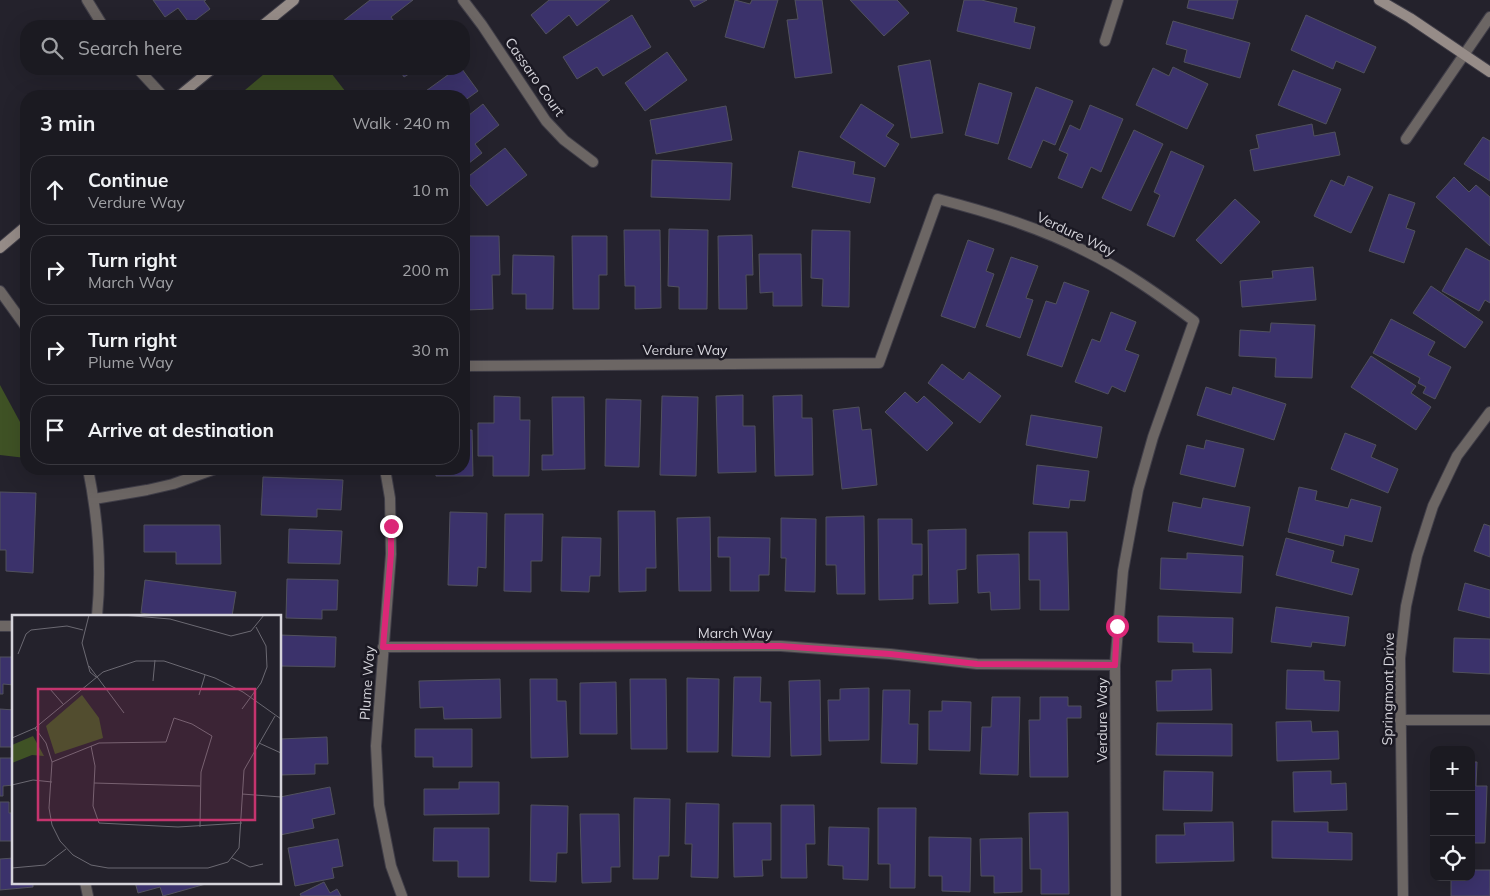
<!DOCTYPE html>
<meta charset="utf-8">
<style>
:root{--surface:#1b1a21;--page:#24232a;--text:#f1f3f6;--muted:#a0a1a5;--line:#39383f}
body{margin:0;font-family:Mulish,sans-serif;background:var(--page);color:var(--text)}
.controls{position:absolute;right:15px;bottom:15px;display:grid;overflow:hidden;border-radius:10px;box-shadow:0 5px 20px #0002}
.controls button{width:45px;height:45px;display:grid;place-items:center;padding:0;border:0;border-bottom:1px solid var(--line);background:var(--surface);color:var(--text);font:25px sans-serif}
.stop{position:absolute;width:15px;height:15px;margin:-11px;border:4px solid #db2777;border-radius:50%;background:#fff}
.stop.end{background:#db2777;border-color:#fff;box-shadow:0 1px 5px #0008}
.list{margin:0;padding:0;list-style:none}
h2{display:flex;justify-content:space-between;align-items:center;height:65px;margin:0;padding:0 20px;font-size:21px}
h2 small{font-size:16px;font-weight:400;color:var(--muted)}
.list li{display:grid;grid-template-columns:32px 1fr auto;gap:15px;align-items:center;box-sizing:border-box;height:70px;margin:0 10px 10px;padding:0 10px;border:1px solid var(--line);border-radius:20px}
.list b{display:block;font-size:19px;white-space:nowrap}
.list p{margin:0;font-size:16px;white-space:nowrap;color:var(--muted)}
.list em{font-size:16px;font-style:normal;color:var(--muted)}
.icon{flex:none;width:28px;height:28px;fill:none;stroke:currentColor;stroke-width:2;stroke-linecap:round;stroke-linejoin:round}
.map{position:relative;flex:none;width:1490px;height:896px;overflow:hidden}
.search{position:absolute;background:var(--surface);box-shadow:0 5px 20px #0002;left:20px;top:20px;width:450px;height:55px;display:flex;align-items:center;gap:12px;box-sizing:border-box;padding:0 18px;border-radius:20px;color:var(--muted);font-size:19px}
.panel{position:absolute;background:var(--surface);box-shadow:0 5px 20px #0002;left:20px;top:90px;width:450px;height:385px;border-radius:20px}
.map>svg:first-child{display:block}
</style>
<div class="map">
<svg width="1490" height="896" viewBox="0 0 1490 896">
<rect width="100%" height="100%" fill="#24222c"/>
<g fill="#3f5225">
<polygon points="270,69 328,69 349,96 238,96"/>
<polygon points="0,385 26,433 26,458 0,455"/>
</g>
<g fill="#3b326b" stroke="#51515d">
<polygon points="153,0 206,0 204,1 210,9 190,24 178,8 165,17"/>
<polygon points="370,0 413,0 391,17 397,26 339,26 338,25"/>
<polygon points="549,0 610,0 577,26 569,15 546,34 531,15"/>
<polygon points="690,0 707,0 694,7"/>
<polygon points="735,0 750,4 752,0 778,0 764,48 725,37"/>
<polygon points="795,0 822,0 832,73 795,78 787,20 798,19"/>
<polygon points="850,0 897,0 909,13 884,36"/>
<polygon points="964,0 981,0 1017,8 1014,22 1035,27 1030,49 957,31"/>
<polygon points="1189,0 1238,0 1233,19 1187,8"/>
<polygon points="632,15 651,47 603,76 597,67 577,79 563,57"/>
<polygon points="1306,15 1376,47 1364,73 1336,61 1333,69 1291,50"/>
<polygon points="1173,21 1250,43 1240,78 1184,62 1187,50 1166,44"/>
<polygon points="667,52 687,80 645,111 625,83"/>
<polygon points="930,60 943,133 911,138 898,66"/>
<polygon points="1173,67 1208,84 1187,129 1136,105 1153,68 1169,76"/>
<polygon points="399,69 417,69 404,77"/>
<polygon points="456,69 462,69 478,91 464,101 464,96 419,96"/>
<polygon points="1293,70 1341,89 1326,124 1278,105"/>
<polygon points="979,83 1012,93 998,144 965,135"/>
<polygon points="1036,87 1073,101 1055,145 1043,140 1031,168 1008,159"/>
<polygon points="483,104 499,125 475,144 482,153 464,167 464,119"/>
<polygon points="861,104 894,125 886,136 899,144 885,167 840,137"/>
<polygon points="1090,105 1123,119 1101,172 1091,167 1082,188 1058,178 1068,154 1059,150 1070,125 1080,130"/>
<polygon points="726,106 732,140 656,154 650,120"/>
<polygon points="1312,124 1314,136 1335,132 1340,155 1254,171 1250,150 1259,148 1256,135"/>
<polygon points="1134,130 1163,144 1131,211 1102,198"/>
<polygon points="1483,137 1490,141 1490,181 1464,164"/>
<polygon points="505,148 527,175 487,206 465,179"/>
<polygon points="799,151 855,162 853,174 875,178 870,203 792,187"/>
<polygon points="1171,151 1204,166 1174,237 1147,225 1160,195 1154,192"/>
<polygon points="652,160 732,163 730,200 651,197"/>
<polygon points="1348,176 1373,187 1351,233 1314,216 1331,180 1344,186"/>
<polygon points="1454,177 1469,192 1476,185 1490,197 1490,246 1436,197"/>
<polygon points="1389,194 1415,203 1406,228 1415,231 1404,263 1369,251"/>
<polygon points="1235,199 1260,222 1221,264 1196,240"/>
<polygon points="669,229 708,230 707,309 679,309 679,287 668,286"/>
<polygon points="624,230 660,230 661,308 635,309 635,286 625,286"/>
<polygon points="812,230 850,231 849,307 822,306 823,279 811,278"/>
<polygon points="752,235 753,275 746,275 747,309 719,309 718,236"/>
<polygon points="465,236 499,236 500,275 492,275 493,309 466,310"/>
<polygon points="572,236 607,236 607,275 599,275 599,309 573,309"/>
<polygon points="968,240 994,249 986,271 994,274 975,328 941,316"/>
<polygon points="1466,248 1490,261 1490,303 1485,300 1479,311 1442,291"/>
<polygon points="759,254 801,254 802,306 773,306 773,292 760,293"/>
<polygon points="513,255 554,256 553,309 526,309 526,294 512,294"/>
<polygon points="1011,257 1038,266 1026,298 1033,300 1020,338 986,326"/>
<polygon points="1313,267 1316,300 1242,307 1240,281 1273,278 1272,271"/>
<polygon points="1064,282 1089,291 1062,367 1027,355 1046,301 1056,304"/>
<polygon points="1431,286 1483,322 1465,348 1413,313"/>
<polygon points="1111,312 1136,322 1125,350 1139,355 1125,392 1112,386 1108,394 1075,382 1092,339 1100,342"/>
<polygon points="1391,319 1435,342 1428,355 1451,367 1435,399 1423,393 1426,387 1418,383 1420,378 1373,353"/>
<polygon points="1271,323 1315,325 1312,378 1275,377 1276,358 1239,356 1240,330 1270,332"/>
<polygon points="1371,356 1416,386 1411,393 1431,407 1416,430 1351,387"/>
<polygon points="942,364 963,380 969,372 1001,396 980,423 928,383"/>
<polygon points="1206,387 1231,395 1233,387 1286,404 1274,440 1197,415"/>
<polygon points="905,392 917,403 924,396 953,423 927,451 885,412"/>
<polygon points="743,395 743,426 755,426 756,472 718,473 716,396"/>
<polygon points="802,395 802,418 812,418 813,475 775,476 773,396"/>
<polygon points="494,396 520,397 520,420 530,420 529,476 493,476 493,456 478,456 478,423 494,423"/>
<polygon points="662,396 698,397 696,476 660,475"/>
<polygon points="552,397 584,397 585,469 542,470 542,455 553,455"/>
<polygon points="606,399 641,400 639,467 605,466"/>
<polygon points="859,407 862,430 871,429 877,485 842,489 833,410"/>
<polygon points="1031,415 1102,427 1097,458 1026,445"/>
<polygon points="464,430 472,430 473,476 436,476 436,469 464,469"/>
<polygon points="1345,433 1376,445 1371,457 1398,469 1388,493 1331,469"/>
<polygon points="1206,440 1244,449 1235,487 1180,474 1187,445 1204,449"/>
<polygon points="1037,465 1089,471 1085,501 1070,500 1069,508 1033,504"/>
<polygon points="263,477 343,480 341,510 317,509 317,517 261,515"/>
<polygon points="1299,487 1317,491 1315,500 1348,508 1351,499 1381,507 1372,542 1345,535 1343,546 1288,532"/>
<polygon points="0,492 36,493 33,573 6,571 6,550 0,550"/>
<polygon points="1203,498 1250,507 1243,546 1168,531 1173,502 1201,508"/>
<polygon points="618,511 655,511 656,568 646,568 646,591 619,592"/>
<polygon points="450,512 487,513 486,568 478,567 477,586 448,585"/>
<polygon points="505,514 543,514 542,561 531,561 531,592 504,591"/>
<polygon points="864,516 865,594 837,594 836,565 826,565 826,517"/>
<polygon points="710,517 711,591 679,591 677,518"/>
<polygon points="781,518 816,519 815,592 785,591 786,558 781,558"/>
<polygon points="878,519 912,519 912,544 922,544 922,575 913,575 913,599 879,600"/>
<polygon points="1484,524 1490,526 1490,557 1474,551"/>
<polygon points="144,525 220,525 221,564 176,564 176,552 144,552"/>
<polygon points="289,529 342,531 340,564 288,563"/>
<polygon points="966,529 966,569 957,570 958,603 929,604 928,530"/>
<polygon points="1029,532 1067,532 1069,610 1040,610 1040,580 1029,580"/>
<polygon points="562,537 601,538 600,576 590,576 589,592 561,591"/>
<polygon points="718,537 770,538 769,575 759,575 759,591 730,591 730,557 718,557"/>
<polygon points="1286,538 1334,551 1331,562 1359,569 1352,595 1276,575"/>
<polygon points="1187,553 1243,556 1241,593 1160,589 1161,558 1187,559"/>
<polygon points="1019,554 1020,609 991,610 990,592 978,593 977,555"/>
<polygon points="287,579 338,580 337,610 322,610 322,619 286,618"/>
<polygon points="145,580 236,592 232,616 161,616 141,613"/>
<polygon points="1465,583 1490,590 1490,618 1458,610"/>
<polygon points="1276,607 1349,617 1345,646 1312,642 1311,647 1271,642"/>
<polygon points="1158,616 1233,618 1232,653 1193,652 1193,643 1158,642"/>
<polygon points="280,635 336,637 335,667 280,666"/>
<polygon points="1454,638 1490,639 1490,674 1453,672"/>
<polygon points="0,657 14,657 14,685 3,684 3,694 0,694"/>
<polygon points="1211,669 1212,710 1157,711 1156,681 1172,681 1172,670"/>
<polygon points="1287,670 1324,671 1324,680 1340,681 1339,711 1286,709"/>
<polygon points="734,677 761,677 760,702 771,702 770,757 732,756"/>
<polygon points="687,678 719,679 718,752 687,752"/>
<polygon points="500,679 501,718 444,719 443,707 420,708 419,681"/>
<polygon points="530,679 557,679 557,701 566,701 568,757 531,758"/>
<polygon points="630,679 666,679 667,749 631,749"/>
<polygon points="820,680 821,755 791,756 789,681"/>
<polygon points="616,682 617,734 580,734 580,683"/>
<polygon points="869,688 869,740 829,741 828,700 840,700 840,689"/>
<polygon points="883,690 910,690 909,724 918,724 917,764 881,763"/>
<polygon points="992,697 1020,697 1018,775 980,774 982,727 991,727"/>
<polygon points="1040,697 1068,697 1068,706 1081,706 1081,718 1067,718 1068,777 1030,777 1029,720 1040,720"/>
<polygon points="942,701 971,702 970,751 929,750 929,711 942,711"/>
<polygon points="0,709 14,710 13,747 0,747"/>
<polygon points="1311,721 1312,732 1338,731 1339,759 1277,761 1276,722"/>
<polygon points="1157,723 1232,724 1232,756 1156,755"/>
<polygon points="415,729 472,729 472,767 433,767 433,757 415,757"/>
<polygon points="327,737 328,764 315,764 315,774 280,775 280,739"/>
<polygon points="0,758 14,758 14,785 3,786 3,796 0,796"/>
<polygon points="1471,762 1477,762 1476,786 1487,786 1485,843 1471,843"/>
<polygon points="1164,771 1213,772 1212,811 1163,810"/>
<polygon points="1331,771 1331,784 1346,783 1347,810 1294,812 1293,772"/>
<polygon points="459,782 499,782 499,814 424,815 424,789 459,789"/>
<polygon points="330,787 335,814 312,819 314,828 280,835 280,797"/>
<polygon points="634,798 670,799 669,856 659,856 658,879 633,879"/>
<polygon points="0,802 9,802 9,813 14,813 14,841 0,841"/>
<polygon points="686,803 719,804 718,878 691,877 692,844 685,844"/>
<polygon points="531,805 568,806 567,853 557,853 556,882 530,881"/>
<polygon points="781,805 814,805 815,844 806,844 807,878 781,878"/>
<polygon points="878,808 916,808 915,888 890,888 890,864 878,864"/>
<polygon points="1068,812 1069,894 1041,894 1041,869 1030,869 1029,813"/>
<polygon points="580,814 619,814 620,867 611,867 611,882 582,883"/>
<polygon points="1272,821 1328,822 1328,832 1352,833 1352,860 1272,858"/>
<polygon points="1233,822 1234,861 1156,863 1156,835 1185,835 1184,823"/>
<polygon points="733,823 771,823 771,860 762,860 763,876 734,877"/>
<polygon points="829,827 869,828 868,880 843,879 843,866 828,865"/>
<polygon points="434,828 489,828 489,877 458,877 458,861 433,861"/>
<polygon points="929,837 971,838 970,892 942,891 942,876 929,876"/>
<polygon points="1022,838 1022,892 994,893 994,876 981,876 980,839"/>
<polygon points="338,839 343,866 332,868 334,878 295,886 288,848"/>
<polygon points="14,858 14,882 33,882 33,887 0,890 0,859"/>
<polygon points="1471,870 1490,870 1490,896 1451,896 1451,877 1471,877"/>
<polygon points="135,882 213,882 163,896 160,887 138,893"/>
<polygon points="324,882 330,893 337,889 341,896 301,896 300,894"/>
</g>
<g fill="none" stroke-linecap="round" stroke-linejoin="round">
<g stroke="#403e48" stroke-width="12">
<g id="street">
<polyline points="87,0 103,26"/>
<polyline points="463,0 482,25 546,121 564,140 593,162"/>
<polyline points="1105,41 1118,0"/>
<polyline points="138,69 163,96"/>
<polyline points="1406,139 1490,17"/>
<polyline points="0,291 26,327"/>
<path d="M464 366 879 363 938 199C988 212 1038 227 1085 251 1124 270 1159 295 1194 321L1153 437 1138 490 1123 571 1115 665 1116 896"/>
<path d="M88 469C98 518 102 566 97 616"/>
<polyline points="385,469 390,498 391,554 376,746 379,805 391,866 402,896"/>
<polyline points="94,499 147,490 173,484 215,469"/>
<polyline points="0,626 14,626"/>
<polyline points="383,647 781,646 890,654 977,664 1115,665"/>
<polyline points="1400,720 1490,720"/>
<polyline points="85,882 88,896"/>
<polyline points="1403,896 1400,658 1406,606 1417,556 1433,506 1457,456 1490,412"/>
</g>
</g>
<g stroke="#403e48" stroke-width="12">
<g id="secondary">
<polyline points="1379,0 1410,18 1490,72"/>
<polyline points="262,26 294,0"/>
<polyline points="179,96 212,69"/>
<polyline points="0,248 26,226"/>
</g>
</g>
<use href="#street" stroke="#6c6664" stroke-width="10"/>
<use href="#secondary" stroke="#968c88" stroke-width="10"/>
</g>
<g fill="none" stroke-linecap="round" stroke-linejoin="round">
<polyline stroke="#db2777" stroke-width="6" points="391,526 391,554 383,647 780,646 890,654 977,664 1115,665 1117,626"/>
</g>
<g text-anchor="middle" stroke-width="5" stroke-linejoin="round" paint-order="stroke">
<g font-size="14" fill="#d5d4db" stroke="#1b1923">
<text transform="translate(535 77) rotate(55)" y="5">Cassaro Court</text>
<text transform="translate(1076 234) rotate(25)" y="5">Verdure Way</text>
<text x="685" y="355">Verdure Way</text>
<text x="735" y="638">March Way</text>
<text transform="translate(367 683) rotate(-86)" y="5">Plume Way</text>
<text transform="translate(1388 689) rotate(-89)" y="5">Springmont Drive</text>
<text transform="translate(1102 720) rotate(-90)" y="5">Verdure Way</text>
</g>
</g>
<g transform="translate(12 615)">
<rect width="269" height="269" fill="#24222c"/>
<path d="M70 80 87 103 91 123 43 139 34 111ZM21 121 32 141 20 140 0 148V130Z" fill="#3f5225"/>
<path fill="none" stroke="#6b6972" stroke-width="1" d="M77 0 70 28 78 57 84 62M110 0 158 4 219 21 239 16 252 0M6 39 14 19 19 15 55 11 71 15M77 51 112 98M141 66 143 45M38 74 51 89M187 80 193 60M230 94 249 68 255 52 254 31 244 12M23 113 34 128 40 147 37 193 40 210 48 226 61 240 79 250 96 253H196L216 247 227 233 232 155 263 101M0 123 23 113 91 57 124 46H152L203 63 231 77 269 104M247 128 269 138M79 131 83 151 81 191 87 208 166 212 230 208M40 147 87 128 154 127 162 103 180 109 200 121 189 157 188 212M82 168 188 171M0 170 21 165 40 167M230 179 269 182M220 243 238 252 251 249M0 253 33 250 54 234"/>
<path fill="#c5346e" fill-opacity="0.15" stroke="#c5346e" stroke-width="2.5" d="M26 74H243V205H26Z"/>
<rect width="269" height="269" fill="none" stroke="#d5d4db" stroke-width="2.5"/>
</g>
</svg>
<div class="controls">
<button>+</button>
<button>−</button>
<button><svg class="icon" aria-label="locate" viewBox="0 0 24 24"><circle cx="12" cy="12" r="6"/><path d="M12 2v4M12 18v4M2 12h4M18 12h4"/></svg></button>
</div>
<div class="stop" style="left:1117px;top:626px"></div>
<div class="stop end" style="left:391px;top:526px"></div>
<div class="search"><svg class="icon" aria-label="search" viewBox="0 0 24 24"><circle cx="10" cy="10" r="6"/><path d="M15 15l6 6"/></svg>Search here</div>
<section class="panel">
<h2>3 min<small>Walk · 240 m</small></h2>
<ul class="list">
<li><svg class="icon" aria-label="ahead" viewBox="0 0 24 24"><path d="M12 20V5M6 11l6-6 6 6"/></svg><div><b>Continue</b><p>Verdure Way</p></div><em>10 m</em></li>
<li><svg class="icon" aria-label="right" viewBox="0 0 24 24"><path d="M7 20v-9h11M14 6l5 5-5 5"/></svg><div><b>Turn right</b><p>March Way</p></div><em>200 m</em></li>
<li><svg class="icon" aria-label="right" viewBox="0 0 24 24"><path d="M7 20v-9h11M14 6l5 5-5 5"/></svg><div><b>Turn right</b><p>Plume Way</p></div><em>30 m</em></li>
<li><svg class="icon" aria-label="arrive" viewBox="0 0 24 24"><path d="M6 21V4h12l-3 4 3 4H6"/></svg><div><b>Arrive at destination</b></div></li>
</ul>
</section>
</div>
